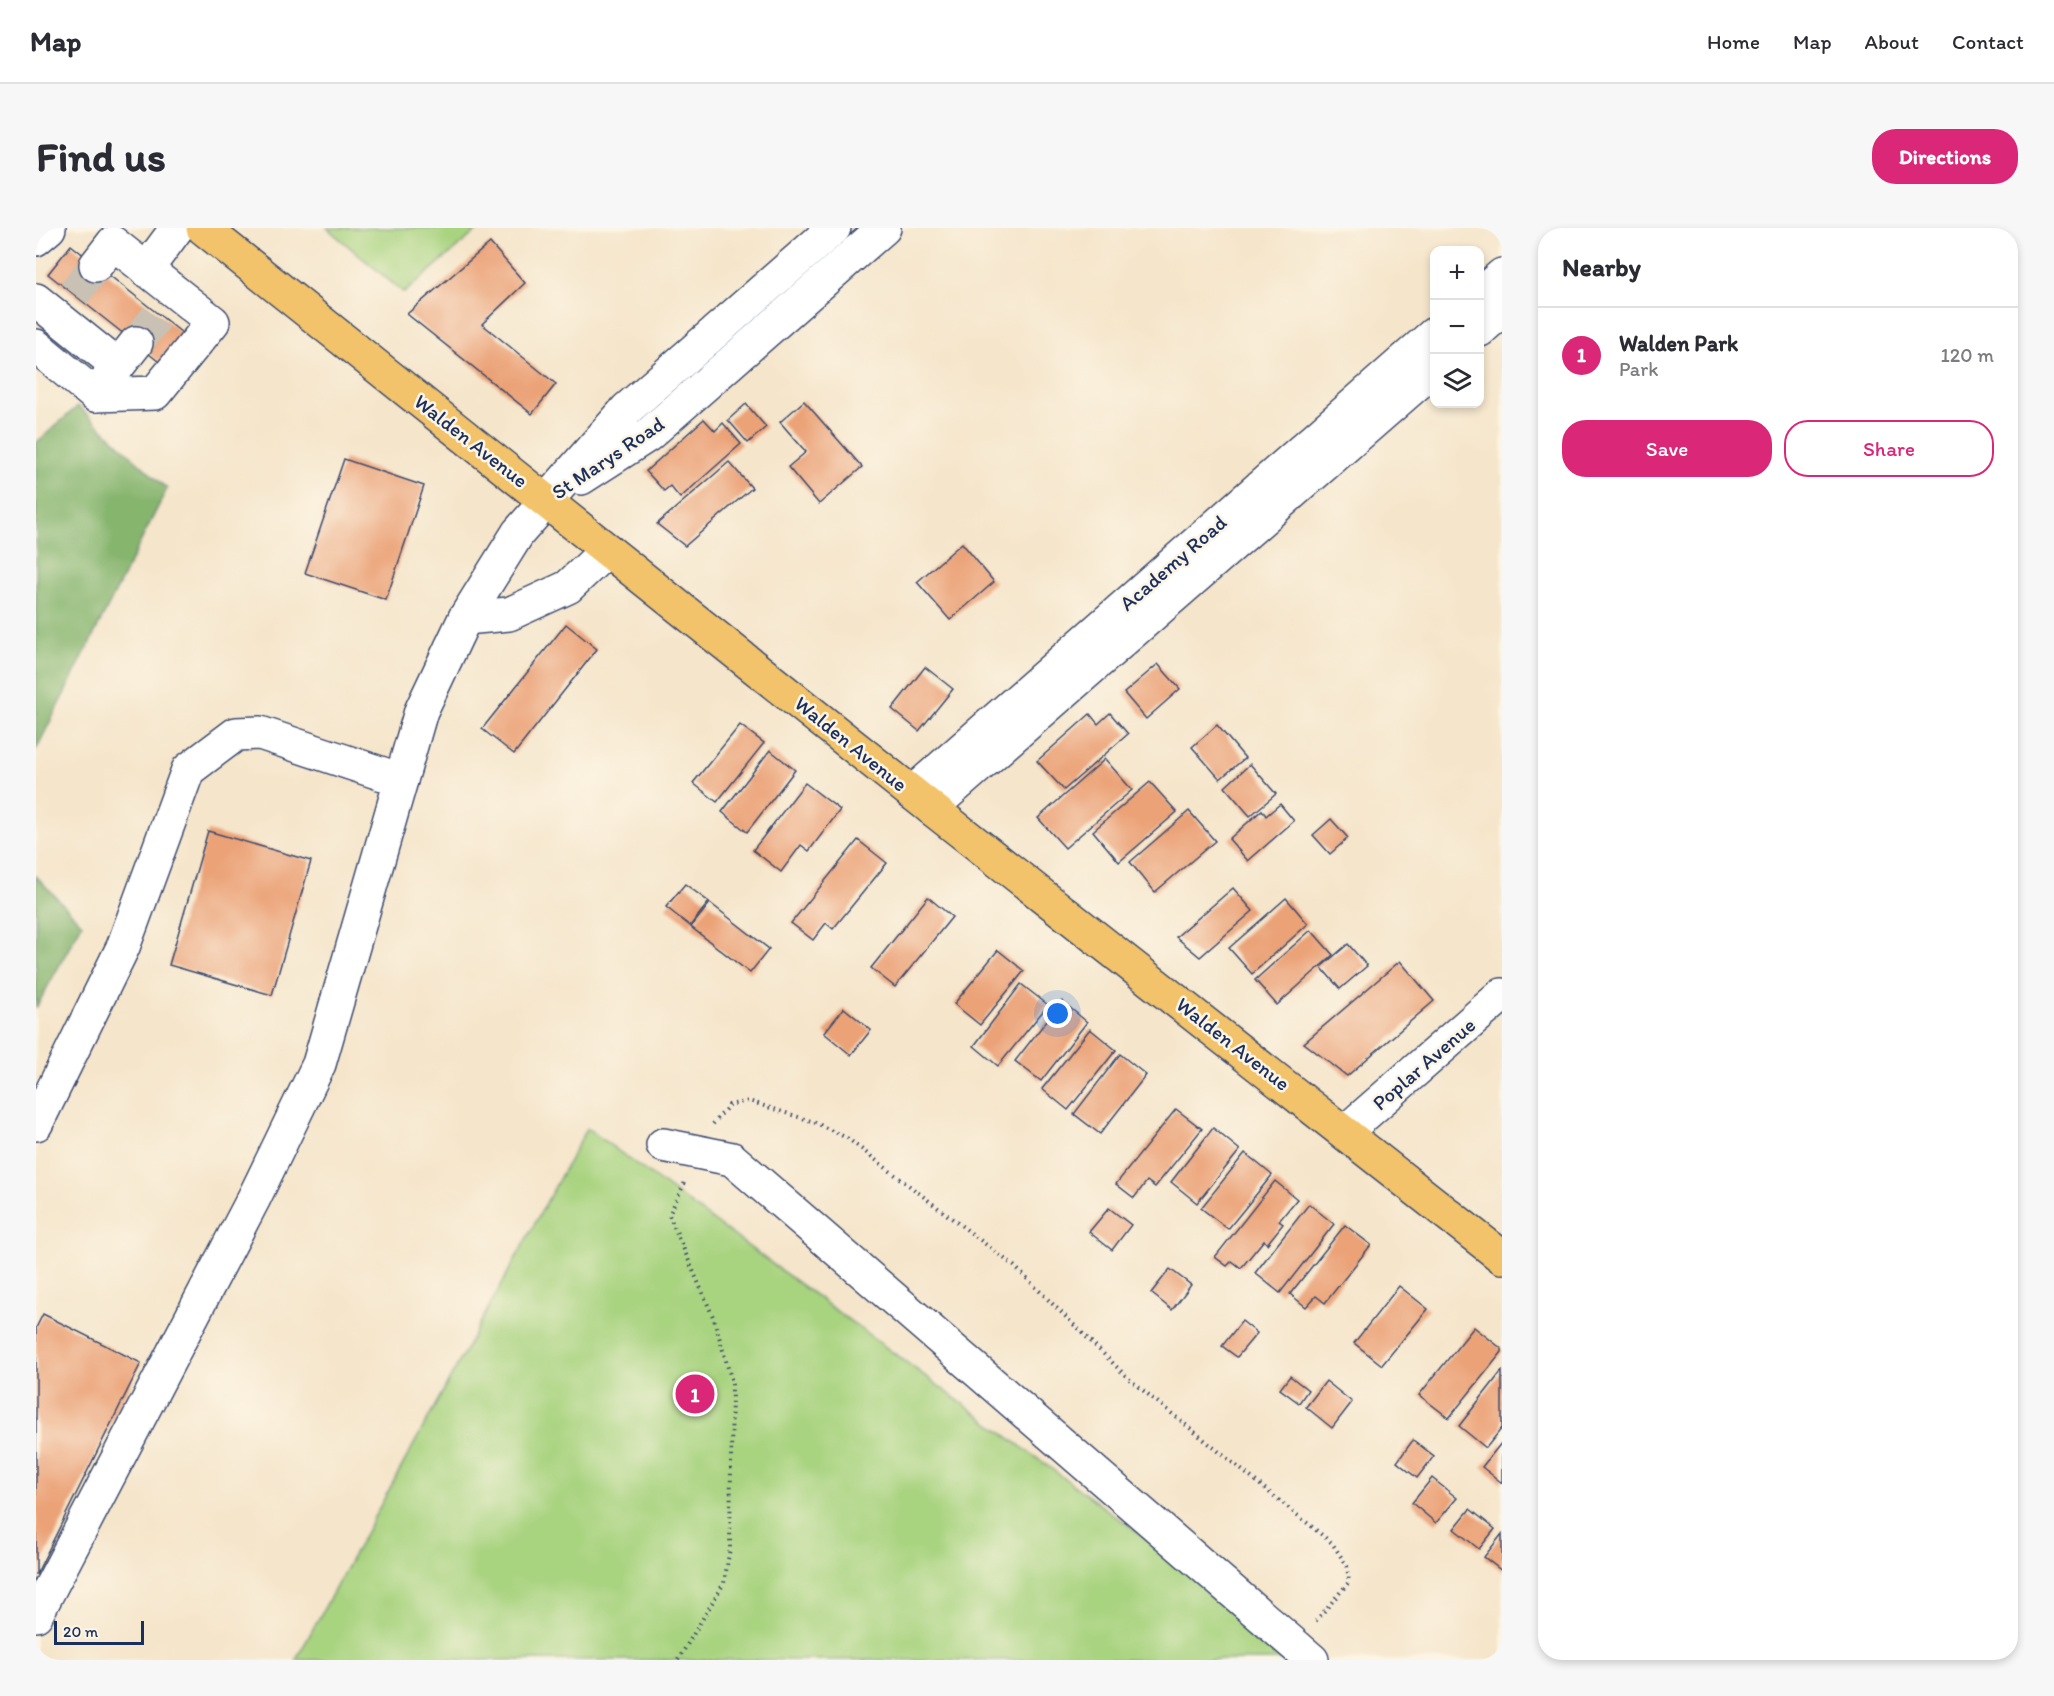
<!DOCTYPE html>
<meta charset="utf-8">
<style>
:root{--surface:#fff;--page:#f7f7f7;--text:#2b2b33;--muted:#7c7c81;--line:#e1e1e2;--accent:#db2777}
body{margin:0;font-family:Itim,sans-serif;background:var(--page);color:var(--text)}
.controls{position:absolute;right:18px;top:18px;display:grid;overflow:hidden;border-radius:12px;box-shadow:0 3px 9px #0003}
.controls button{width:54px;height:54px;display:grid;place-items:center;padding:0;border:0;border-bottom:2px solid var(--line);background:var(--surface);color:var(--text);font:30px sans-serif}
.scale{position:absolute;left:18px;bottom:15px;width:90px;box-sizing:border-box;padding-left:6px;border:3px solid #1b2f5e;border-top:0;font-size:16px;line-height:21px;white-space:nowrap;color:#1b2f5e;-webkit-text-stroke:4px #fcf5e5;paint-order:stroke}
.you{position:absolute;left:1022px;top:786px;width:21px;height:21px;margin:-15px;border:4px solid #fff;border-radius:50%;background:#1a73e8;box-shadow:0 0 0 9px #1a73e833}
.badge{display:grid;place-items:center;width:39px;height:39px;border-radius:50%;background:var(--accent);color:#fff;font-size:20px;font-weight:700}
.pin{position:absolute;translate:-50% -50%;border:3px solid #fff;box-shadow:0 2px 6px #0006}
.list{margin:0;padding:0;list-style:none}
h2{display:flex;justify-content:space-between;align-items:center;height:78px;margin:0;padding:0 24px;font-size:26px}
h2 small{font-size:20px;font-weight:400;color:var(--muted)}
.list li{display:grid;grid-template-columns:39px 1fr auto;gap:18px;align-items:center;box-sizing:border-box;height:96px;padding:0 24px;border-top:2px solid var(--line)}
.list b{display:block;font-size:22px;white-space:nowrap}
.list p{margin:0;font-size:20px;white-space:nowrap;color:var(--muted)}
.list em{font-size:20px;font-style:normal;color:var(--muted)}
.actions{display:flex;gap:12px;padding:18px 24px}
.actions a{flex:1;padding:14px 0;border:2px solid var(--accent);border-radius:24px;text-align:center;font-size:21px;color:var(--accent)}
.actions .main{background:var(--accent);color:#fff}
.icon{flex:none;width:33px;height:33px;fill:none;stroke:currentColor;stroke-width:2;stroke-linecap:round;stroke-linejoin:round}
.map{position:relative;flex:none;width:1466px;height:1432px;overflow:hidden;border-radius:24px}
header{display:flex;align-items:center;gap:36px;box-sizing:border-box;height:84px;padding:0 30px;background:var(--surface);border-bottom:2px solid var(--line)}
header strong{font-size:28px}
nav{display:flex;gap:33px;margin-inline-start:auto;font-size:21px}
.intro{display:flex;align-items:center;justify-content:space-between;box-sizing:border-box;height:144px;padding:0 36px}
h1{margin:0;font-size:42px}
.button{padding:15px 27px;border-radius:24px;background:var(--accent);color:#fff;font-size:21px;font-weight:700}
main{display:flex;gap:36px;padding:0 36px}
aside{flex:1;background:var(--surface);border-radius:24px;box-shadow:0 3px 9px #0003}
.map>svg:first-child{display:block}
</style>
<header>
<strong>Map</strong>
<nav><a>Home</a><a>Map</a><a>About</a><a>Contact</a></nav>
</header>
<div class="intro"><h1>Find us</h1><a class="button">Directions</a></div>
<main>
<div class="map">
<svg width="1466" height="1432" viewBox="0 0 1466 1432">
<rect width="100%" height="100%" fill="#fcf5e5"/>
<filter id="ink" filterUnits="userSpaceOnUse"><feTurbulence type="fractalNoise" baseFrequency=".0167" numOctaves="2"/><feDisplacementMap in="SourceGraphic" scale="12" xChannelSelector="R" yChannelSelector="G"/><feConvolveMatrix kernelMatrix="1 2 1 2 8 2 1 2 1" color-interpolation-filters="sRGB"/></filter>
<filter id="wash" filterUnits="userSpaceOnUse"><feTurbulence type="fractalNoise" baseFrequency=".008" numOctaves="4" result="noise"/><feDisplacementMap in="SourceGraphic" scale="24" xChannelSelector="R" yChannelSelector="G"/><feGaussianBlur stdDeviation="1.35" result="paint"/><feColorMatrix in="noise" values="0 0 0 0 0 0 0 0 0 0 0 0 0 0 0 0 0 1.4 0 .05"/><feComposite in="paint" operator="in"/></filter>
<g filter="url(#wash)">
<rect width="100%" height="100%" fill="#f5e5ca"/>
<g fill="#a8d37f" stroke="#62816e" stroke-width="1.5">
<polygon points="291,0 444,0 368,65"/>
<polygon points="551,900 1276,1432 260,1432"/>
</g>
<g fill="#86b56e" stroke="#507266" stroke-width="1.5">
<polygon points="42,178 131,261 0,522 0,215"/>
<polygon points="0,648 46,696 0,780"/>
</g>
<g id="blocks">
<g fill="#eba277">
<polygon points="454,15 489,55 446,96 520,156 496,186 371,86"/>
<polygon points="35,17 150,108 127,137 12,46"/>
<polygon points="768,173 826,239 783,276 752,239 770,224 744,194"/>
<polygon points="710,176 730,199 712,215 692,192"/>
<polygon points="668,191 679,203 687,195 705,216 644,270 634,258 628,263 610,243"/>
<polygon points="308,231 388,258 350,372 269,345"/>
<polygon points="693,234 716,260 649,318 621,296"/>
<polygon points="926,315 958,354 914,392 881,354"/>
<polygon points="530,396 561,421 478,526 446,501"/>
<polygon points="1122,436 1144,461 1110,491 1088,465"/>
<polygon points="889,439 917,461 883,503 856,481"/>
<polygon points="1074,485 1092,506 1028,562 1001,533 1054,486 1062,496"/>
<polygon points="704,497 728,515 681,574 657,555"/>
<polygon points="1181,497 1209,530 1184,551 1156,519"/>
<polygon points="734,522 759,542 711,604 686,584"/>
<polygon points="1069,531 1096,562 1029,620 1002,590"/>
<polygon points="1214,536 1240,566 1214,588 1189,559"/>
<polygon points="1114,554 1141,584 1083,634 1057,603"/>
<polygon points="769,555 804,582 773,623 765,617 745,644 717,622"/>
<polygon points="1244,576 1258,593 1212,633 1193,611 1226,582 1230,588"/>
<polygon points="1153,583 1179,613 1119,664 1094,634"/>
<polygon points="1295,591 1312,610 1294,626 1277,607"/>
<polygon points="172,603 275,633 236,767 133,737"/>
<polygon points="822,612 851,635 797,701 790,695 777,712 755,695"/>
<polygon points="649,656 673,674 654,698 630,679"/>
<polygon points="1197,660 1217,683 1164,729 1140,709"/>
<polygon points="892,669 916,689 859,759 835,740"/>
<polygon points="1250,670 1272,696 1216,746 1193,720"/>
<polygon points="674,675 733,721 714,745 655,699"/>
<polygon points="1275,702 1297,727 1241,777 1219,752"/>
<polygon points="1312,716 1331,738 1304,761 1285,739"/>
<polygon points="962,722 988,743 944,797 918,776"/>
<polygon points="1364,733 1398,773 1311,848 1268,815"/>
<polygon points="985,756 1012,777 962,838 938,818"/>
<polygon points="1026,773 1051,794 1005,853 979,833"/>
<polygon points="808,780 835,802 815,827 788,805"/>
<polygon points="1054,801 1080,822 1032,882 1006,861"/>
<polygon points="1084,826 1110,847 1064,906 1038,886"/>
<polygon points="1140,881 1166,901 1119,959 1111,953 1098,970 1080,956"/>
<polygon points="1177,900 1204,922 1161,975 1135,954"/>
<polygon points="1209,925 1236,947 1192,1001 1165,980"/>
<polygon points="1239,953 1261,971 1243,993 1247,996 1231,1016 1228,1012 1205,1040 1196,1033 1191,1038 1179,1029"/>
<polygon points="1273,976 1298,996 1244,1065 1219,1045"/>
<polygon points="1073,980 1095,997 1076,1022 1053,1004"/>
<polygon points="1309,997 1335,1017 1289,1075 1280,1068 1270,1079 1254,1066"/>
<polygon points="1134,1041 1155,1057 1136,1082 1115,1065"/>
<polygon points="1363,1058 1392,1081 1346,1137 1318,1115"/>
<polygon points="7,1086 105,1135 0,1347 0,1100"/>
<polygon points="1206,1093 1221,1105 1201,1129 1186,1118"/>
<polygon points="1438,1099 1466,1121 1466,1124 1413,1190 1383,1167"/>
<polygon points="1466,1143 1466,1200 1450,1220 1423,1198"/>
<polygon points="1254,1148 1272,1162 1263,1175 1244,1161"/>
<polygon points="1290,1153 1316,1174 1296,1200 1270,1179"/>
<polygon points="1377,1212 1398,1228 1381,1250 1361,1234"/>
<polygon points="1466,1214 1466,1255 1446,1239"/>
<polygon points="1396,1250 1421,1270 1400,1295 1376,1275"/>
<polygon points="1434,1281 1459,1301 1443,1321 1418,1301"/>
<polygon points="1466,1306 1466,1343 1448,1329"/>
</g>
</g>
</g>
<g filter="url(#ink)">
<use href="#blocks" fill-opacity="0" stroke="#3c4a6e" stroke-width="1.5"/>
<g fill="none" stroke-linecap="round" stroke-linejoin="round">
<g stroke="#c9c1b4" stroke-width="33" stroke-dasharray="33 16" stroke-linecap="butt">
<polyline points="38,66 60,37"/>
<polyline points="100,115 123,86"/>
</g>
<g stroke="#3c4a6e" stroke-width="36">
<g id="minor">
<polyline points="0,11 13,0"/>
<polyline points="110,42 141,0"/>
<polyline points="1444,66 1466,47"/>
<polyline points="0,72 82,138"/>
<polyline points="1444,102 1466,82"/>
<polyline points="0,118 59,167 100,115"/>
<polyline points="59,167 119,165 177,94 77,15 60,37"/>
<polyline points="545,250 612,207 848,0"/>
<polyline points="429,390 473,386 532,359 571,322"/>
<polyline points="876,565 1398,106"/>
<polyline points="895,580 1398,141"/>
<polyline points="0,896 87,719 152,542 200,506 224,505 365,552"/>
<polyline points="1309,904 1466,767"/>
<polyline points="627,917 696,931 1276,1432"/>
<polyline points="0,1387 218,970 283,836 385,483 429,390 482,305 591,181 798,0"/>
</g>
</g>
<g stroke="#3c4a6e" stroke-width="36">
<polyline id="major" points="167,0 895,580 1466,1029"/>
</g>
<g stroke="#3c4a6e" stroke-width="4" stroke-dasharray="1.5 4.5" stroke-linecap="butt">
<polyline points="677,896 693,877 713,873 778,894 811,910 978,1038 1093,1151 1296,1315 1311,1338 1313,1354 1278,1395"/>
<polyline points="642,1432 688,1355 694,1320 696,1154 678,1091 633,987 649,954"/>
</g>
<use href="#minor" stroke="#fff" stroke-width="33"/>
<use href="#major" stroke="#f2c36a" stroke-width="33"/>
</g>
</g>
<g text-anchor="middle" stroke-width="5" stroke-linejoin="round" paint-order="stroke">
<g font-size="21" fill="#1b2f5e" stroke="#fcf5e5">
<text transform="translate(435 213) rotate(38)" y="7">Walden Avenue</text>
<text transform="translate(572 230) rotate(-34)" y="7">St Marys Road</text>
<text transform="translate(1137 335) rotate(-41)" y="7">Academy Road</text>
<text transform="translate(815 516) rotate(39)" y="7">Walden Avenue</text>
<text transform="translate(1197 816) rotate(38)" y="7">Walden Avenue</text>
<text transform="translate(1388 836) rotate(-41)" y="7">Poplar Avenue</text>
</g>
</g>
</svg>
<div class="controls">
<button>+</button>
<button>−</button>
<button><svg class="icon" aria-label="layers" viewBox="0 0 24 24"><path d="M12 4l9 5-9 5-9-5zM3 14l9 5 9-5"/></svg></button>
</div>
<div class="scale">20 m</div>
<div class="you"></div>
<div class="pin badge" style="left:659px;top:1166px">1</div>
</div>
<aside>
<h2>Nearby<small></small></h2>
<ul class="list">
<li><span class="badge">1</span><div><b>Walden Park</b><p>Park</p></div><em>120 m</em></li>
</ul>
<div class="actions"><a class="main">Save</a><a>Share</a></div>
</aside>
</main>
